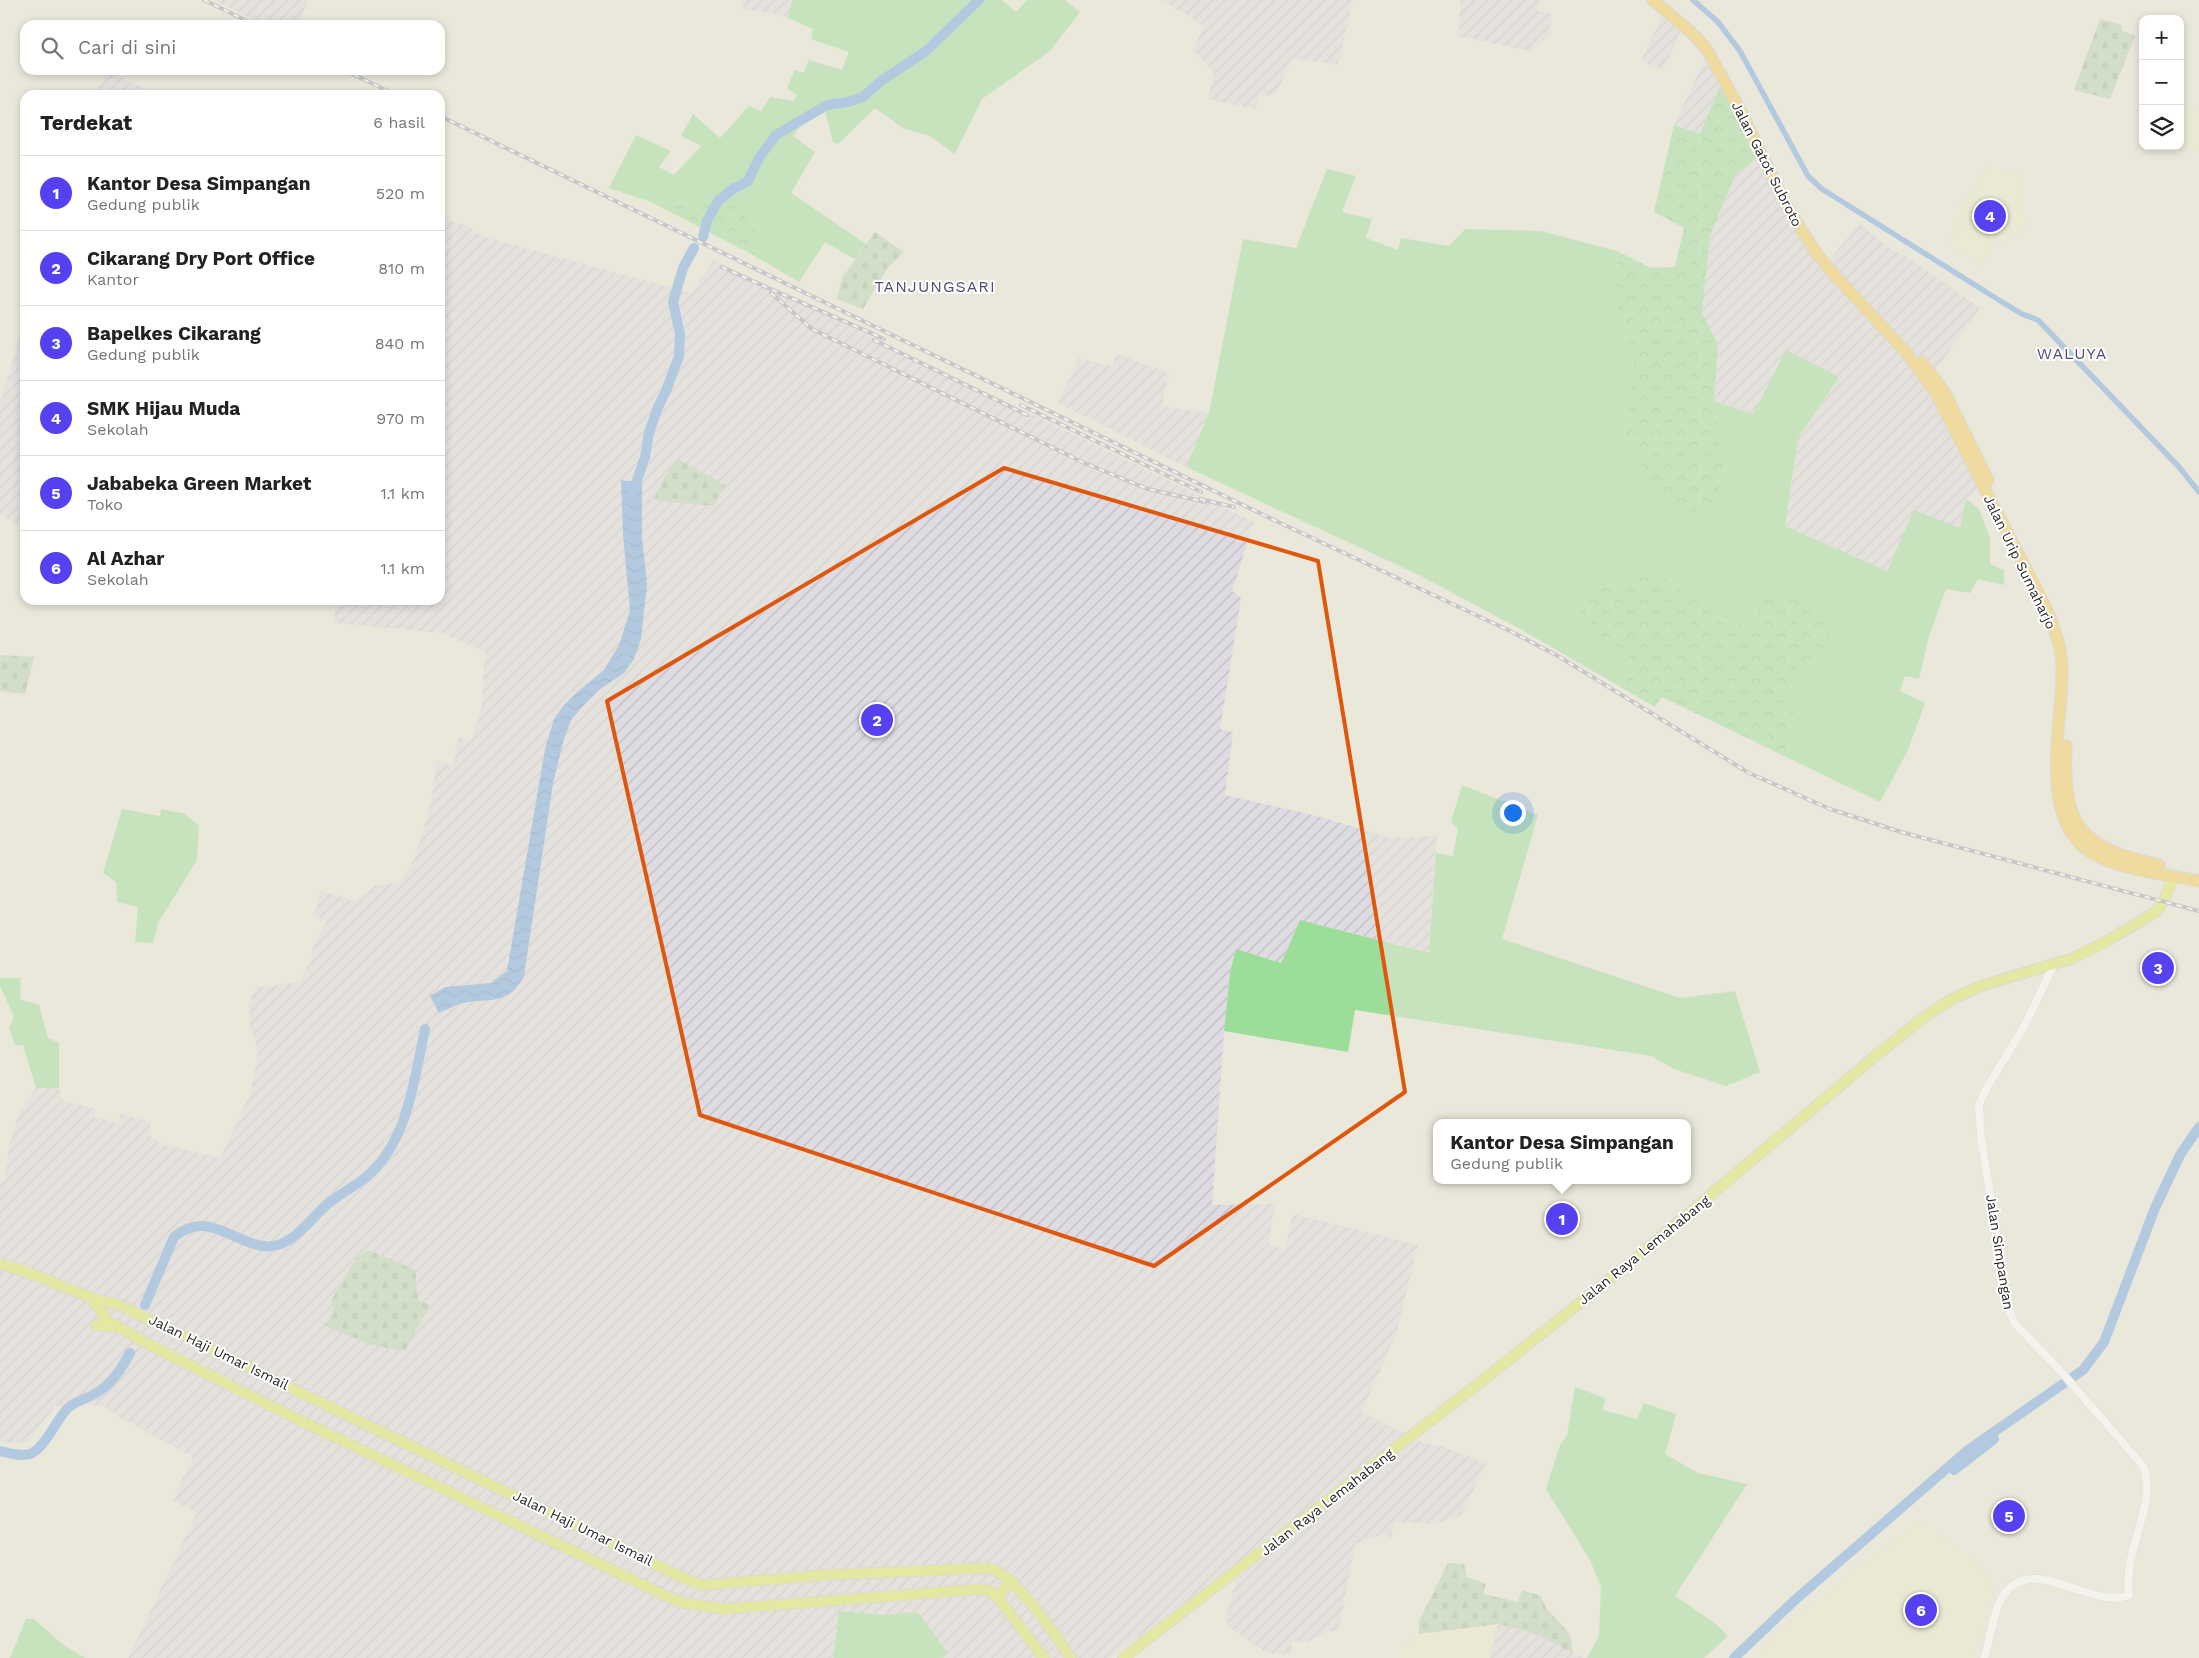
<!DOCTYPE html>
<html lang="id">
<meta charset="utf-8">
<style>
:root{--surface:#fff;--page:#f2f2f2;--text:#222;--muted:#767676;--line:#e0e0e0;--accent:#5541f0}
body{margin:0;font-family:"Work Sans",sans-serif;background:var(--page);color:var(--text)}
.controls{position:absolute;right:15px;top:15px;display:grid;overflow:hidden;border-radius:10px;box-shadow:0 2px 8px #0003}
.controls button{width:45px;height:45px;display:grid;place-items:center;padding:0;border:0;border-bottom:1px solid var(--line);background:var(--surface);color:var(--text);font:25px sans-serif}
.you{position:absolute;left:1512px;top:812px;width:18px;height:18px;margin:-12px;border:4px solid #fff;border-radius:50%;background:#1a73e8;box-shadow:0 0 0 8px #1a73e833}
.badge{display:grid;place-items:center;width:32px;height:32px;border-radius:50%;background:var(--accent);color:#fff;font-size:16px;font-weight:700}
.pin{position:absolute;translate:-50% -50%;border:2px solid #fff;box-shadow:0 1px 5px #0006}
.popup{position:absolute;left:1433px;top:1119px;width:258px;height:65px;box-sizing:border-box;display:grid;place-content:center;border-radius:10px;background:var(--surface);filter:drop-shadow(0 1px 4px #0005);font-size:16px;white-space:nowrap;color:var(--muted)}
.popup b{font-size:19px;color:var(--text)}
.popup::after{content:'';position:absolute;left:50%;top:100%;margin-left:-10px;border:10px solid transparent;border-top-color:var(--surface)}
.list{margin:0;padding:0;list-style:none}
h2{display:flex;justify-content:space-between;align-items:center;height:65px;margin:0;padding:0 20px;font-size:21px}
h2 small{font-size:16px;font-weight:400;color:var(--muted)}
.list li{display:grid;grid-template-columns:32px 1fr auto;gap:15px;align-items:center;box-sizing:border-box;height:75px;padding:0 20px;border-top:1px solid var(--line)}
.list b{display:block;font-size:19px;white-space:nowrap}
.list p{margin:0;font-size:16px;white-space:nowrap;color:var(--muted)}
.list em{font-size:16px;font-style:normal;color:var(--muted)}
.icon{flex:none;width:28px;height:28px;fill:none;stroke:currentColor;stroke-width:2;stroke-linecap:round;stroke-linejoin:round}
.map{position:relative;flex:none;width:2199px;height:1658px;overflow:hidden}
.search{position:absolute;background:var(--surface);box-shadow:0 2px 8px #0003;left:20px;top:20px;width:425px;height:55px;display:flex;align-items:center;gap:12px;box-sizing:border-box;padding:0 18px;border-radius:15px;color:var(--muted);font-size:19px}
.panel{position:absolute;background:var(--surface);box-shadow:0 2px 8px #0003;left:20px;top:90px;width:425px;height:515px;border-radius:15px}
.map>svg:first-child{display:block}
</style>
<div class="map">
<svg width="2199" height="1658" viewBox="0 0 2199 1658">
<defs>
<pattern id="industrial-furrows" width="10" height="10" patternUnits="userSpaceOnUse" patternTransform="scale(1.25)"><rect width="10" height="10" fill="#dfdbe2"/><path d="M-1 1l2-2M0 10L10 0M9 11l2-2" fill="none" stroke="#bfbcc2"/></pattern>
<pattern id="forest-crowns" width="20" height="18" patternUnits="userSpaceOnUse" patternTransform="scale(1.25)"><rect width="20" height="18" fill="#9cde99"/><path d="M2 6a3 3 0 1 1 6 0M12 15a3 3 0 1 1 6 0" fill="none" stroke="#86be84"/></pattern>
<pattern id="cemetery-stones" width="16" height="16" patternUnits="userSpaceOnUse" patternTransform="scale(1.25)"><rect width="16" height="16" fill="#b8d3b2"/><path d="M2 7V4a2 2 0 0 1 4 0v3zM10 15v-3a2 2 0 0 1 4 0v3z" fill="#9eb599"/></pattern>
<pattern id="water-waves" width="16" height="10" patternUnits="userSpaceOnUse" patternTransform="scale(1.25)"><rect width="16" height="10" fill="#72a5e7"/><path d="M0 5q4-4 8 0t8 0" fill="none" stroke="#5e86bb"/></pattern>
</defs>
<rect width="100%" height="100%" fill="#eae8da"/>
<g fill="url(#industrial-furrows)">
<polygon points="214,0 308,0 299,25 264,25"/>
<polygon points="744,0 792,0 788,18 781,15 743,9"/>
<polygon points="1163,0 1353,0 1338,65 1292,58 1276,94 1258,97 1255,109 1208,99 1214,72 1193,50 1204,26"/>
<polygon points="1461,0 1540,0 1537,11 1552,14 1549,36 1530,51 1458,36"/>
<polygon points="1665,9 1685,23 1663,70 1641,61"/>
<polygon points="1709,50 1728,72 1721,84 1700,135 1674,125"/>
<polygon points="106,71 159,95 96,95"/>
<polygon points="1759,156 1825,265 1860,223 1887,247 1912,260 1980,308 1928,381 1983,485 1966,499 1960,528 1914,511 1887,571 1785,526 1798,438 1839,377 1753,414 1714,401 1718,344 1702,313 1710,235 1736,174"/>
<polygon points="440,216 469,227 484,237 691,293 714,260 1254,522 1232,591 1241,598 1220,729 1233,732 1225,795 1317,816 1391,838 1437,836 1429,953 1300,920 1281,963 1236,949 1230,972 1224,1031 1212,1205 1275,1204 1269,1244 1285,1249 1293,1214 1418,1245 1397,1331 1362,1412 1424,1443 1444,1447 1486,1463 1461,1516 1432,1524 1406,1522 1394,1523 1391,1539 1385,1534 1355,1544 1339,1630 1326,1632 1306,1643 1292,1641 1291,1655 1268,1653 1228,1627 1226,1614 1236,1581 1233,1568 1110,1658 940,1658 948,1653 918,1612 883,1615 839,1611 833,1658 128,1658 197,1513 173,1500 193,1457 119,1417 102,1405 55,1406 28,1442 0,1443 0,1180 4,1180 9,1147 19,1112 36,1088 59,1088 62,1100 96,1109 94,1117 118,1123 121,1114 151,1122 149,1135 161,1144 220,1158 250,1094 257,1061 256,1043 250,1028 249,1004 256,988 300,982 312,957 313,946 327,921 314,916 321,891 354,901 375,886 400,882 410,868 423,832 431,801 437,762 453,765 459,737 471,741 481,709 485,652 442,633 333,623 336,602 325,600 440,600"/>
<polygon points="25,330 25,528 0,515 0,404 21,332"/>
<polygon points="1116,354 1169,373 1162,406 1209,413 1186,467 1058,403 1079,358 1112,367"/>
<polygon points="1498,1624 1536,1634 1584,1658 1489,1658"/>
</g>
<g fill="#ebeaca">
<polygon points="2180,102 2194,110 2199,111 2199,152 2180,145"/>
<polygon points="1986,166 2025,175 2019,214 2029,217 2021,236 2008,232 2005,244 1993,241 1983,265 1950,246 1957,209 1973,190"/>
<polygon points="1917,1519 1981,1565 1995,1591 1974,1658 1756,1658 1774,1636 1881,1551"/>
<polygon points="1485,1624 1498,1624 1489,1658 1398,1658 1401,1646 1419,1634"/>
</g>
<g fill="#9cde99">
<polygon points="792,0 1002,0 1016,12 1027,0 1065,0 1080,12 1050,51 982,99 955,154 930,136 903,128 875,108 838,144 833,142 825,111 815,106 793,136 815,152 791,193 866,244 855,259 825,242 799,282 753,255 755,229 709,191 687,204 651,202 609,188 636,135 671,151 659,167 674,175 701,146 681,136 693,114 720,138 749,106 761,111 770,97 793,101 797,95 787,88 795,70 804,73 809,60 842,70 849,52 811,39 813,29 788,18"/>
<polygon points="1327,169 1356,176 1342,212 1372,219 1366,238 1398,250 1401,238 1449,246 1465,229 1541,231 1617,251 1615,297 1633,359 1626,432 1725,481 1714,401 1753,414 1786,350 1839,377 1798,438 1785,526 1887,571 1914,510 1960,528 1966,499 1979,509 1990,538 1990,564 2004,570 2004,585 1978,579 1970,593 1946,589 1929,636 1919,679 1905,676 1900,691 1925,703 1908,750 1880,802 1786,757 1795,721 1789,675 1823,655 1753,626 1722,620 1663,575 1598,635 1631,660 1624,689 1522,630 1419,575 1186,467 1209,413 1243,239 1296,248"/>
<polygon points="1462,785 1538,815 1502,939 1680,998 1735,991 1760,1072 1726,1086 1674,1069 1652,1056 1355,1010 1348,1052 1224,1031 1230,972 1236,949 1281,963 1300,920 1429,953 1436,853 1453,856 1458,829 1451,822"/>
<polygon points="122,809 160,816 161,809 185,814 199,826 197,860 158,923 153,943 135,942 138,907 117,902 116,882 103,873"/>
<polygon points="0,978 21,978 20,999 39,1005 48,1038 59,1043 59,1088 36,1088 23,1045 15,1045 9,1028 14,1016 0,986"/>
<polygon points="1575,1387 1605,1398 1603,1410 1637,1419 1644,1403 1676,1414 1665,1454 1698,1473 1747,1484 1675,1596 1716,1624 1728,1636 1704,1658 1587,1658 1599,1636 1601,1587 1590,1560 1546,1489 1560,1445 1567,1436"/>
<polygon points="839,1611 883,1615 918,1612 948,1653 940,1658 833,1658"/>
<polygon points="26,1619 34,1619 62,1644 85,1658 10,1658"/>
</g>
<g fill="url(#forest-crowns)">
<polygon points="1721,84 1759,156 1736,174 1710,235 1702,313 1718,344 1714,401 1725,481 1703,516 1685,513 1648,481 1626,432 1633,359 1615,297 1617,251 1651,268 1675,267 1684,228 1654,212 1674,125 1700,134"/>
<polygon points="709,190 736,206 756,230 753,255 651,202 687,204"/>
<polygon points="1663,575 1722,620 1753,626 1765,593 1804,598 1832,624 1823,655 1789,675 1795,721 1786,757 1662,697 1655,707 1624,689 1631,660 1598,635 1574,603 1607,581"/>
</g>
<g fill="url(#cemetery-stones)">
<polygon points="2100,19 2122,25 2121,30 2135,36 2110,99 2074,90"/>
<polygon points="875,232 904,252 888,267 863,309 837,299 842,278"/>
<polygon points="677,459 725,485 714,506 654,500 664,478"/>
<polygon points="0,655 34,657 25,694 0,691"/>
<polygon points="369,1250 415,1270 418,1300 430,1305 405,1351 371,1345 326,1326 334,1308 331,1301 356,1258"/>
<polygon points="1448,1563 1464,1564 1467,1577 1486,1584 1483,1594 1518,1602 1522,1590 1541,1596 1546,1608 1570,1634 1573,1653 1536,1634 1498,1624 1419,1634 1419,1621"/>
</g>
<path fill="url(#water-waves)" d="M621 480 642 483V537L647 584 641 639 634 659 624 673 599 690 582 707 571 720 564 739 553 783 524 976C507 1008 489 996 460 1004 453 1006 446 1010 439 1013L430 996 445 987 491 983 507 971 545 749 554 719 563 706 576 693 604 670 619 645 630 611 623 534Z"/>
<g fill="none" stroke-linecap="round" stroke-linejoin="round">
<polyline stroke="#72a5e7" stroke-width="5.5" points="1693,0 1718,22 1740,51 1808,176 1822,189 2002,302 2022,314 2038,320 2179,467 2199,492"/>
<g stroke="#72a5e7" stroke-width="10">
<polyline points="703,237 707,221 718,201 733,189 748,181 759,158 776,135 827,105 848,102 863,97 881,81 926,51 979,0"/>
<polyline points="632,495 645,457 649,433 658,407 666,391 679,356 680,334 673,302 683,268 694,248"/>
<path d="M145 1305 174 1237C208 1210 230 1241 263 1246 288 1250 306 1225 322 1209 335 1196 351 1189 365 1178 408 1143 414 1080 425 1029"/>
<path d="M0 1451C9 1453 21 1457 30 1454 44 1449 56 1421 66 1410 75 1400 86 1400 96 1393 112 1384 121 1369 130 1353"/>
<polyline points="1954,1470 1994,1439"/>
<polyline points="1734,1658 1795,1600 1968,1450 2083,1370 2104,1342 2155,1208 2180,1155 2199,1127"/>
</g>
<g stroke="#d1d0e0" stroke-width="9">
<path id="minor" d="M1984 1658C1990 1640 1993 1611 2003 1596 2032 1551 2093 1611 2129 1595 2122 1550 2158 1507 2143 1466L2057 1367 2015 1324 2007 1305 1981 1137 1979 1105 1986 1089 2025 1025 2054 964"/>
</g>
<g stroke="#cbcbcb" stroke-width="12">
<g id="major">
<path d="M0 1264C41 1273 76 1297 117 1304L694 1583 704 1585 824 1575 988 1568C1016 1574 1054 1634 1071 1658"/>
<polyline points="92,1299 107,1320 148,1344 295,1418 679,1602 723,1609 982,1589 990,1591 998,1598 1044,1658"/>
<polyline points="96,1325 115,1327"/>
<polyline points="997,1597 1012,1581"/>
<polyline points="1123,1658 1482,1381 1631,1262 1873,1058 1924,1017 1952,999 1981,986 2073,958 2109,940 2157,911 2163,902 2174,876"/>
</g>
</g>
<g stroke="#cbcbcb" stroke-width="13">
<g id="highway">
<path d="M1653 0 1693 34 1706 48 1738 106 1786 205 1814 250 1829 269 1904 350 1934 390 2044 604C2053 624 2061 644 2062 666 2064 721 2035 819 2092 853 2123 871 2165 874 2199 881"/>
<polyline points="1922,362 1945,393 1988,480"/>
<path d="M2066 746C2063 827 2079 847 2159 865"/>
</g>
</g>
<use href="#minor" stroke="#fff" stroke-width="8"/>
<use href="#major" stroke="#e0e861" stroke-width="10"/>
<use href="#highway" stroke="#f5cb5a" stroke-width="11"/>
<g stroke="#a19eb2" stroke-width="4">
<g id="rail">
<polyline points="204,0 255,25"/>
<polyline points="344,70 396,95"/>
<polyline points="440,116 1276,521 1510,631 1558,656 1749,773 1830,809 1901,832 2199,911"/>
<path d="M722 267C775 292 830 314 884 339"/>
<polyline points="771,293 812,329 1082,462 1148,489 1205,502"/>
<polyline points="874,340 1027,415"/>
<polyline points="1021,405 1201,492"/>
<polyline points="1200,499 1234,507"/>
</g>
</g>
<use href="#rail" stroke="#fff" stroke-width="2" stroke-dasharray="5.5" stroke-linecap="butt"/>
</g>
<path d="M0 0H2199V1658H0ZM1004 468 1318 561 1405 1092 1154 1266 700 1115 607 701Z" fill="#eae8da" fill-opacity=".55" fill-rule="evenodd"/>
<path fill="none" stroke="#de570d" stroke-width="4" stroke-linejoin="round" d="M1004 468 1318 561 1405 1092 1154 1266 700 1115 607 701Z"/>
<g text-anchor="middle" stroke-width="4" stroke-linejoin="round" paint-order="stroke">
<g font-size="14" fill="#282828" stroke="#fff">
<text transform="translate(1767 164) rotate(63)" y="5">Jalan Gatot Subroto</text>
<text transform="translate(2020 562) rotate(64)" y="5">Jalan Urip Sumaharjo</text>
<text transform="translate(1644 1250) rotate(-39)" y="5">Jalan Raya Lemahabang</text>
<text transform="translate(2000 1252) rotate(81)" y="5">Jalan Simpangan</text>
<text transform="translate(219 1352) rotate(26)" y="5">Jalan Haji Umar Ismail</text>
<text transform="translate(1327 1502) rotate(-38)" y="5">Jalan Raya Lemahabang</text>
<text transform="translate(583 1528) rotate(26)" y="5">Jalan Haji Umar Ismail</text>
</g>
<g font-size="16" letter-spacing="1" fill="#504b76" stroke="#fff">
<text x="935" y="292">TANJUNGSARI</text>
<text x="2072" y="359">WALUYA</text>
</g>
</g>
</svg>
<div class="controls">
<button>+</button>
<button>−</button>
<button><svg class="icon" aria-label="layers" viewBox="0 0 24 24"><path d="M12 4l9 5-9 5-9-5zM3 14l9 5 9-5"/></svg></button>
</div>
<div class="you"></div>
<div class="pin badge" style="left:1562px;top:1219px">1</div>
<div class="popup"><b>Kantor Desa Simpangan</b>Gedung publik</div>
<div class="pin badge" style="left:877px;top:720px">2</div>
<div class="pin badge" style="left:2158px;top:968px">3</div>
<div class="pin badge" style="left:1990px;top:216px">4</div>
<div class="pin badge" style="left:2009px;top:1516px">5</div>
<div class="pin badge" style="left:1921px;top:1610px">6</div>
<div class="search"><svg class="icon" aria-label="search" viewBox="0 0 24 24"><circle cx="10" cy="10" r="6"/><path d="M15 15l6 6"/></svg>Cari di sini</div>
<section class="panel">
<h2>Terdekat<small>6 hasil</small></h2>
<ul class="list">
<li><span class="badge">1</span><div><b>Kantor Desa Simpangan</b><p>Gedung publik</p></div><em>520 m</em></li>
<li><span class="badge">2</span><div><b>Cikarang Dry Port Office</b><p>Kantor</p></div><em>810 m</em></li>
<li><span class="badge">3</span><div><b>Bapelkes Cikarang</b><p>Gedung publik</p></div><em>840 m</em></li>
<li><span class="badge">4</span><div><b>SMK Hijau Muda</b><p>Sekolah</p></div><em>970 m</em></li>
<li><span class="badge">5</span><div><b>Jababeka Green Market</b><p>Toko</p></div><em>1.1 km</em></li>
<li><span class="badge">6</span><div><b>Al Azhar</b><p>Sekolah</p></div><em>1.1 km</em></li>
</ul>
</section>
</div>
